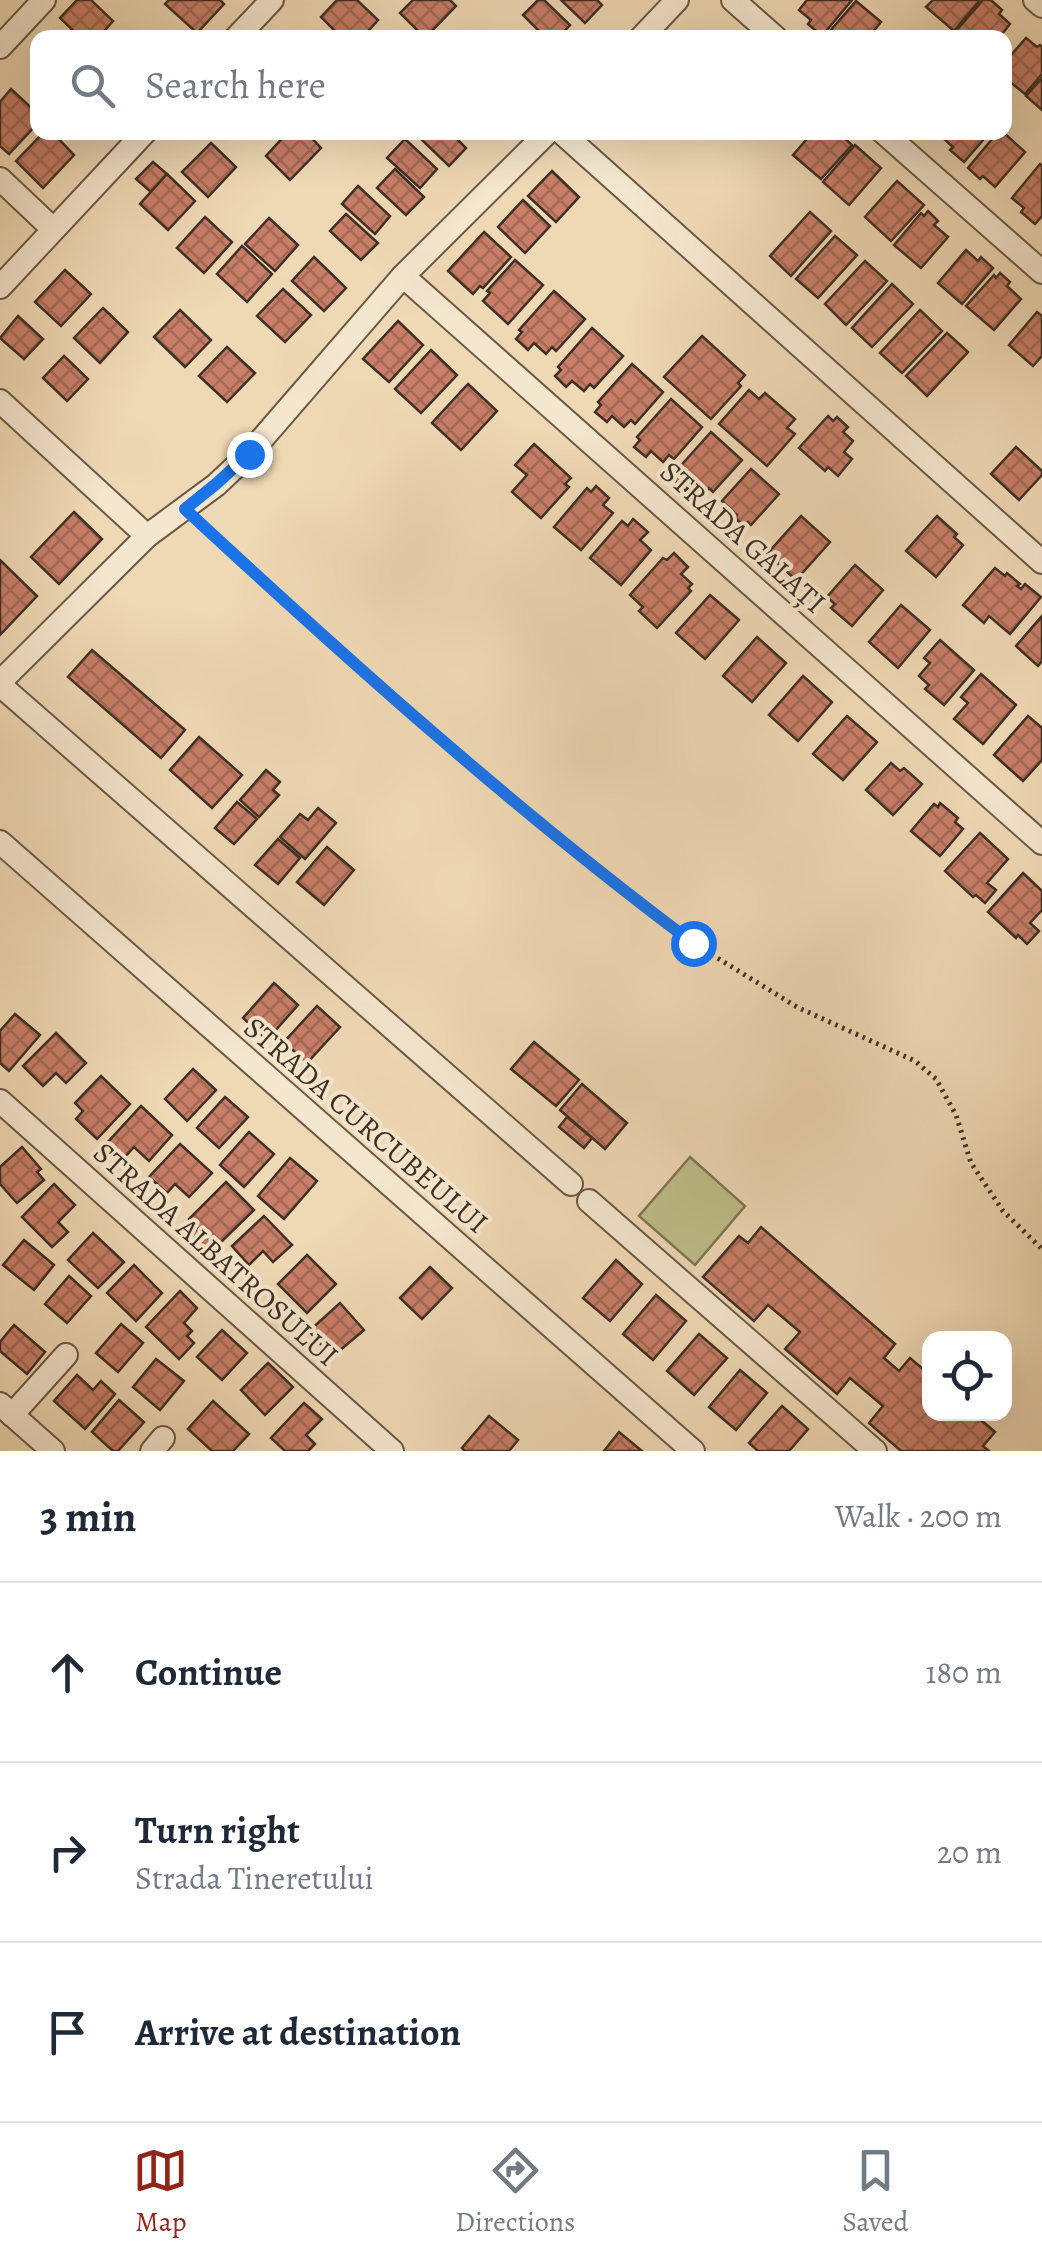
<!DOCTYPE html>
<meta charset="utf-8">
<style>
:root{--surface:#fff;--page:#f2f2f3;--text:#1f2937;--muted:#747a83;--line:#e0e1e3;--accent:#8f2418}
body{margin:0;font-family:Alegreya,serif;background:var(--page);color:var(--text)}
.controls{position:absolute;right:30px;bottom:30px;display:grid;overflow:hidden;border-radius:20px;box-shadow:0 10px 40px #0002}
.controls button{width:90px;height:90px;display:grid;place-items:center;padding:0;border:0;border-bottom:2px solid var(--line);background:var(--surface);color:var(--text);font:50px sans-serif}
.stop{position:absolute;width:30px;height:30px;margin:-22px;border:8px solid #1a73e8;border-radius:50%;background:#fff}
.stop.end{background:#1a73e8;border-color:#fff;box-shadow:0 2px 10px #0008}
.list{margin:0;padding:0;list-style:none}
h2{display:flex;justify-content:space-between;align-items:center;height:130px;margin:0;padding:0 40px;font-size:42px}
h2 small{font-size:32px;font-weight:400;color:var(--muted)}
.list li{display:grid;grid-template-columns:65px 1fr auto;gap:30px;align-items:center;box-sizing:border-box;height:180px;padding:0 40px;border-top:2px solid var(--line)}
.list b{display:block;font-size:38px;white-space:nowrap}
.list p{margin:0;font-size:32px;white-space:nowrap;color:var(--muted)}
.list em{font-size:32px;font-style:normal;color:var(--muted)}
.icon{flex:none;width:55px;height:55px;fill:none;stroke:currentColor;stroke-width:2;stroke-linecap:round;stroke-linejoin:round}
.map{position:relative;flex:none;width:1042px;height:1451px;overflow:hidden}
.search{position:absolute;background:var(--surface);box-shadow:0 10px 40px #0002;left:30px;right:30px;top:30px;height:110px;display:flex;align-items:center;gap:25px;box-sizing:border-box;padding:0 35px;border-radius:20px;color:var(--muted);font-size:38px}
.sheet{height:670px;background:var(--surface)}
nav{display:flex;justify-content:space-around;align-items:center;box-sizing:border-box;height:140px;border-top:2px solid var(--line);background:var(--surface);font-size:28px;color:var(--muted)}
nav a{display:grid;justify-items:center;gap:5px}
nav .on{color:var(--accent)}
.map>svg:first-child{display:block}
</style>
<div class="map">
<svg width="1042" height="1451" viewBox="0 0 1042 1451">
<defs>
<pattern id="building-cross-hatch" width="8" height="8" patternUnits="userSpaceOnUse" patternTransform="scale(2.5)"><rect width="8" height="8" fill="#c87e68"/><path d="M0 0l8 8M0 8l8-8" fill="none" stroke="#a46855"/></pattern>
</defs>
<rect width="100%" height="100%" fill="#efd8b4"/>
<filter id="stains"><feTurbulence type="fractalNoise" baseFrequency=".002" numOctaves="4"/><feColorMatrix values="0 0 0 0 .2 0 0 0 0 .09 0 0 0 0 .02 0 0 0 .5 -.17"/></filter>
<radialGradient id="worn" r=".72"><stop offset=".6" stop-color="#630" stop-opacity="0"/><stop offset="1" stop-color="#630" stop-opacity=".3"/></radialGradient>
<polygon fill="#bebd89" stroke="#7e7656" stroke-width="2.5" points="690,1157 745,1206 695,1265 639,1216"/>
<g fill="url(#building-cross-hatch)" stroke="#3f2f22" stroke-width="2.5">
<polygon points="77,0 91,0 113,21 98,38 81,38 60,18"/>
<polygon points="169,0 220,0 224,4 197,33 165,4"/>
<polygon points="337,0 357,0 378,20 362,38 342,38 321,17"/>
<polygon points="413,0 450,0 456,6 425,38 400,13"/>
<polygon points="538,0 544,0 570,25 558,38 546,38 523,15"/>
<polygon points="561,0 597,0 602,5 585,23"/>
<polygon points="807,0 852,0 822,36 808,24 811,20 799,10"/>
<polygon points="933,0 980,0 954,31 926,7"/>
<polygon points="983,0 991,0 1002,10 999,14 1010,24 999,38 961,38 955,32"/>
<polygon points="856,1 881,22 868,38 824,38"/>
<polygon points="1026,38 1037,47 1040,45 1042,47 1042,74 1025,94 1004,77 1004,63"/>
<polygon points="1042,78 1042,110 1026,96"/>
<polygon points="11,89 38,114 38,123 9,154 0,146 0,102"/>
<polygon points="44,132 52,132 74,155 43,188 16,161"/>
<polygon points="288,132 306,132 321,148 290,180 266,156"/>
<polygon points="429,132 450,132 466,148 449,166 422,140"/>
<polygon points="813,132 838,132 852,145 821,179 793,155"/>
<polygon points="944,132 990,132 964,162 950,150 953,147 941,136"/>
<polygon points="998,132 1003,132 1025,152 995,187 983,176 980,179 968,168"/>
<polygon points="405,139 437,169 420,188 387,158"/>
<polygon points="211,143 236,167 208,197 182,172"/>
<polygon points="855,145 881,168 849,205 823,182"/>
<polygon points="153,162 167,174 151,192 136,179"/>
<polygon points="1040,164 1042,166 1042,216 1035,224 1021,212 1024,208 1012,198"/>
<polygon points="395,169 424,197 406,215 377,188"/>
<polygon points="552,171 579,197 556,222 528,196"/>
<polygon points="167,174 195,201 168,230 140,204"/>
<polygon points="897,181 924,205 891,241 865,217"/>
<polygon points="358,186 390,216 375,234 342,204"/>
<polygon points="523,200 550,226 525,253 498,227"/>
<polygon points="928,211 938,221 934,225 948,237 921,268 894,245 921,213 924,216"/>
<polygon points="810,212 831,231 791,276 770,256"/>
<polygon points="346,214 378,243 361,260 330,231"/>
<polygon points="205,217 232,242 204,273 177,248"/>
<polygon points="269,218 298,245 275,271 245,244"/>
<polygon points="484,232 511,257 483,288 480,286 473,294 448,271"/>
<polygon points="835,236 857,255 818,298 796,279"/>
<polygon points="242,246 272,274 247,302 217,274"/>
<polygon points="966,250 978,261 981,257 993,268 962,304 938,283"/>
<polygon points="314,257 346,288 324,311 292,281"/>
<polygon points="515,260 543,285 508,324 483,301 490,293 487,291"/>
<polygon points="865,261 887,281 846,325 825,304"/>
<polygon points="65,270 91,294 61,326 35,302"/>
<polygon points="1000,273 1010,282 1007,286 1021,299 994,330 966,306 994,275 996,278"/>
<polygon points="892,284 913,304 872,347 852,328"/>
<polygon points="283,289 311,315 285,342 257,316"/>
<polygon points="554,291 585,319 556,351 552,347 546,354 534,343 528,350 516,339 522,332 519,330"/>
<polygon points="103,308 128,332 100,363 74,338"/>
<polygon points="180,310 211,340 185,367 154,337"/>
<polygon points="920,310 942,331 902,373 880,353"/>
<polygon points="1037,312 1042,316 1042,356 1033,366 1009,345"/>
<polygon points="18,316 43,339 24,359 0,338"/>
<polygon points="398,321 423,345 389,382 363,359"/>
<polygon points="592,328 623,356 594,388 590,384 584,391 572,381 566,387 555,376 561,370 558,367"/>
<polygon points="947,333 968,352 927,396 906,376"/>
<polygon points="702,336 745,375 738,383 741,386 711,419 664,377"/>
<polygon points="227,347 255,373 227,402 199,376"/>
<polygon points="431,350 457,375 421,413 395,389"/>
<polygon points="64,356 88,379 67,401 43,378"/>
<polygon points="632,364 663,392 635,424 631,420 624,427 612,416 607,422 595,412 601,405 598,402"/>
<polygon points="468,384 497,411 461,450 432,423"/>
<polygon points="749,390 759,399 765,393 795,419 787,428 795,434 767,466 719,424"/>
<polygon points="671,399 702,427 674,459 669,455 663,462 651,451 646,457 634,447 640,440 637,437"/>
<polygon points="828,416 833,421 837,417 848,427 843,432 853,441 844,452 852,459 838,476 828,467 825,471 799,448"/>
<polygon points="711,432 742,460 713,492 709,488 703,495 691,485 685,491 674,480 680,473 676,471"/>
<polygon points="534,444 571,478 565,484 569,487 541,518 512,492 527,475 515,465"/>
<polygon points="1016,447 1042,471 1042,475 1019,500 991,474"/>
<polygon points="751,469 779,494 751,525 748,522 744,526 735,518 737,515 722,501"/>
<polygon points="596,486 609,498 603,505 613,513 581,550 554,527 587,488 591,492"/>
<polygon points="74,512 102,539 59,584 31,557"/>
<polygon points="801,516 830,542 796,580 767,554"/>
<polygon points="937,516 957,534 954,537 963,545 936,577 906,551"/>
<polygon points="633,519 648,532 640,540 651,550 621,585 590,558 622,521 628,526"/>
<polygon points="674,553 688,567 681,574 692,584 688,588 691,591 657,628 639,611 643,607 630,595 663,558 667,560"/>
<polygon points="0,560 37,596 0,635"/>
<polygon points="855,565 883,590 852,626 831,608 835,604 827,597"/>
<polygon points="995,568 1005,576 1007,573 1020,584 1017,586 1021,589 1025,584 1041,597 1010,634 989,616 984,623 963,605"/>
<polygon points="710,595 739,620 705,659 676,633"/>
<polygon points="901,605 930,630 898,668 869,642"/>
<polygon points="1042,616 1042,661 1038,666 1016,646"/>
<polygon points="757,637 786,663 752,702 723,676"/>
<polygon points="940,640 974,670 944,705 925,689 929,685 919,676 930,663 924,658"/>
<polygon points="92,650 185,730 161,758 68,677"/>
<polygon points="981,674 1016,705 983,744 954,719 968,703 961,697"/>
<polygon points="803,676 832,702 798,741 769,715"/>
<polygon points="847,716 877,742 843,780 813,754"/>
<polygon points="1028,716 1042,728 1042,760 1023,781 994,755"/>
<polygon points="199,737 242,775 212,808 170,770"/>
<polygon points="891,763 900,771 904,768 922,784 893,815 866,790"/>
<polygon points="266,770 280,782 273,790 279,795 259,817 240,800"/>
<polygon points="237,802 257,819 234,844 215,828"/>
<polygon points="940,803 958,818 955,822 963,829 940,856 911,831 934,804 938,807"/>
<polygon points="318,808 336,823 305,859 280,837 300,814 308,820"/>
<polygon points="980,833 1008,859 987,883 996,890 985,903 976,895 973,897 945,871"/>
<polygon points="278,839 300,858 278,884 255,865"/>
<polygon points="327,847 354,870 324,905 297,882"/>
<polygon points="1023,873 1042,891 1042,910 1030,923 1039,931 1027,944 1018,935 1016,938 988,912"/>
<polygon points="274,983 298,1005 267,1040 243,1018"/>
<polygon points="317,1006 340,1027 307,1063 284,1042"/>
<polygon points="15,1014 40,1035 9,1071 0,1063 0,1031"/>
<polygon points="56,1033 86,1063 66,1083 56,1073 43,1086 23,1066"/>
<polygon points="534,1042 579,1080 556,1106 511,1069"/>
<polygon points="193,1069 216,1090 187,1121 165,1099"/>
<polygon points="101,1076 130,1104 97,1139 76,1119 83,1111 75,1103"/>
<polygon points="582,1084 627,1123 605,1149 560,1110"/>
<polygon points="225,1097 248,1117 219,1148 197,1128"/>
<polygon points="141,1106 172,1135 149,1161 134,1147 124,1158 107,1143"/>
<polygon points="567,1117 592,1138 584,1148 559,1127"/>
<polygon points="249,1132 274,1154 244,1187 220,1165"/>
<polygon points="180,1144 212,1173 189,1197 175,1184 167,1193 149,1177"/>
<polygon points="22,1147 41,1169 37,1172 44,1180 17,1203 0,1184 0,1167"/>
<polygon points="290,1158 317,1181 284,1219 258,1196"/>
<polygon points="226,1182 254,1210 216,1247 189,1219"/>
<polygon points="54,1184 75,1205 58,1222 68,1232 52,1247 22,1217"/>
<polygon points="264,1216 292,1245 273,1262 263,1251 249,1265 232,1246"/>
<polygon points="761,1227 895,1344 884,1358 899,1371 910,1358 930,1375 930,1414 974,1414 995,1432 983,1446 989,1451 901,1451 869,1423 883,1406 850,1378 837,1394 785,1349 800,1332 768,1305 754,1321 703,1277 739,1236 748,1243"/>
<polygon points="198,1228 216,1247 209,1254 191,1235"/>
<polygon points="93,1233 124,1262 98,1288 68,1260"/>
<polygon points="24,1240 54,1265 34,1290 3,1265"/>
<polygon points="307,1255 336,1284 307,1313 278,1284"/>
<polygon points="616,1260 642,1284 610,1321 583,1298"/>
<polygon points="134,1265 162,1293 136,1321 107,1293"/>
<polygon points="430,1267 452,1288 422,1319 400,1298"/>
<polygon points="69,1276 91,1296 67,1323 45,1304"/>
<polygon points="180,1291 197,1308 184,1323 192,1331 187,1336 194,1343 179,1359 146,1327"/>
<polygon points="656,1295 686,1321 653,1360 623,1334"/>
<polygon points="340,1303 364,1330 332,1357 309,1331"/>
<polygon points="121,1324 143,1343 118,1372 96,1353"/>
<polygon points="14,1325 45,1352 27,1374 0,1351 0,1342"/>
<polygon points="222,1330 247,1353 222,1380 197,1357"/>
<polygon points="699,1334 727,1358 694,1395 667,1371"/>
<polygon points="156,1359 184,1381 160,1410 133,1387"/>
<polygon points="268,1363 293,1387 265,1415 241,1390"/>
<polygon points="740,1370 767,1393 736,1430 709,1407"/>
<polygon points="77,1375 93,1390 101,1381 115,1394 85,1429 54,1401"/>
<polygon points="119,1400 144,1422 118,1451 113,1451 92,1432"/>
<polygon points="213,1401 249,1434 233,1451 212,1451 188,1429"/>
<polygon points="304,1403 322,1419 306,1435 315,1444 308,1451 285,1451 271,1438"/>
<polygon points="782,1406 808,1429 789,1451 758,1451 749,1443"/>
<polygon points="489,1416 518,1440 509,1451 465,1451 462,1448"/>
<polygon points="619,1432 642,1451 604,1451"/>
</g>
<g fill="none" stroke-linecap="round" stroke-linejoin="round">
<g stroke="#6b5946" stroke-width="26">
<g id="minor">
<polyline points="733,0 776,38"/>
<polyline points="1035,0 1042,6"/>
<polyline points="236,38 272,0"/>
<polyline points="641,38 677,0"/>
<polyline points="0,47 44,0"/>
<polyline points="561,132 1042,562"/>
<polyline points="883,132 1042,272"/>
<polyline points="0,179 53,229"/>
<polyline points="403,276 1042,843"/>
<polyline points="0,287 145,132"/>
<polyline points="0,401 147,536"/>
<polyline points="0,682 147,536 216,485 249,454 403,276 548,132"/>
<polyline points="0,685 571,1184"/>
<polyline points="0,842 693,1451"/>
<polyline points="0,1101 392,1451"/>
<polyline points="589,1201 875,1451"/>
<polyline points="0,1404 53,1451"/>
<polyline points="12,1415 66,1355"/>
<polyline points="152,1451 163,1438"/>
</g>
</g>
<polyline stroke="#3f2f22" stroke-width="5" stroke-dasharray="2.5 5" stroke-linecap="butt" points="202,524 381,685 562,842 624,892 693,943 797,1007 915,1061 936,1079 956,1115 971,1163 1003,1211 1042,1249"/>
<use href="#minor" stroke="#f5e6ce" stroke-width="22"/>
</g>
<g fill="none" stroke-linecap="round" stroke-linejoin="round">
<path stroke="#1a73e8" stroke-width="12" d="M249 454 216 484 185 509C348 660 515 810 693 943"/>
</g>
<g text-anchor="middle" stroke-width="8" stroke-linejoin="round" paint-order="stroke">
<g font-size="30" fill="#3f2f22" stroke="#f5e6ce">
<text transform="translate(743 537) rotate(42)" y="10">STRADA GALAȚI</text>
<text transform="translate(366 1125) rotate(41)" y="10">STRADA CURCUBEULUI</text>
<text transform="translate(216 1254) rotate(42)" y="10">STRADA ALBATROSULUI</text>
</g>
</g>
<rect width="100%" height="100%" filter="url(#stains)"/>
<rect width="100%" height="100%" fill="url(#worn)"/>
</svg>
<div class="controls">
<button><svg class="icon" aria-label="locate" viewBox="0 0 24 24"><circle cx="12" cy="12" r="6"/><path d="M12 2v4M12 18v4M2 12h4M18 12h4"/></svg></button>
</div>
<div class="stop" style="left:693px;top:943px"></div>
<div class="stop end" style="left:249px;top:454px"></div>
<div class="search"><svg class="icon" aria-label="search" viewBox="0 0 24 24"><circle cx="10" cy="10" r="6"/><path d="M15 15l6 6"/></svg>Search here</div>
</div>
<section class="sheet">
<h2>3 min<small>Walk · 200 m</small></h2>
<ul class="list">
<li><svg class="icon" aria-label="ahead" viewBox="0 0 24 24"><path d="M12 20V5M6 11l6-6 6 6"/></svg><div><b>Continue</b></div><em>180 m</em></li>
<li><svg class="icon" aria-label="right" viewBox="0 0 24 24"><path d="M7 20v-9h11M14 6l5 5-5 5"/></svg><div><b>Turn right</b><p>Strada Tineretului</p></div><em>20 m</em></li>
<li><svg class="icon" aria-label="arrive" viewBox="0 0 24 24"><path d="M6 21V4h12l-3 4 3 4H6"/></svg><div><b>Arrive at destination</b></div></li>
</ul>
</section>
<nav>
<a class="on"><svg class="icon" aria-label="map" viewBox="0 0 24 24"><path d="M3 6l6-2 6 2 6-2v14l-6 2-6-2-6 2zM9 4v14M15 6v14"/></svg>Map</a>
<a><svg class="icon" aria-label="directions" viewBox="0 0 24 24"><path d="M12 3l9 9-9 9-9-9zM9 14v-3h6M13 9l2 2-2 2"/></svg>Directions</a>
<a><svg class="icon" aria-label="saved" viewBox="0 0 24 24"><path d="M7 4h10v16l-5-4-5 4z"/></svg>Saved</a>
</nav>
